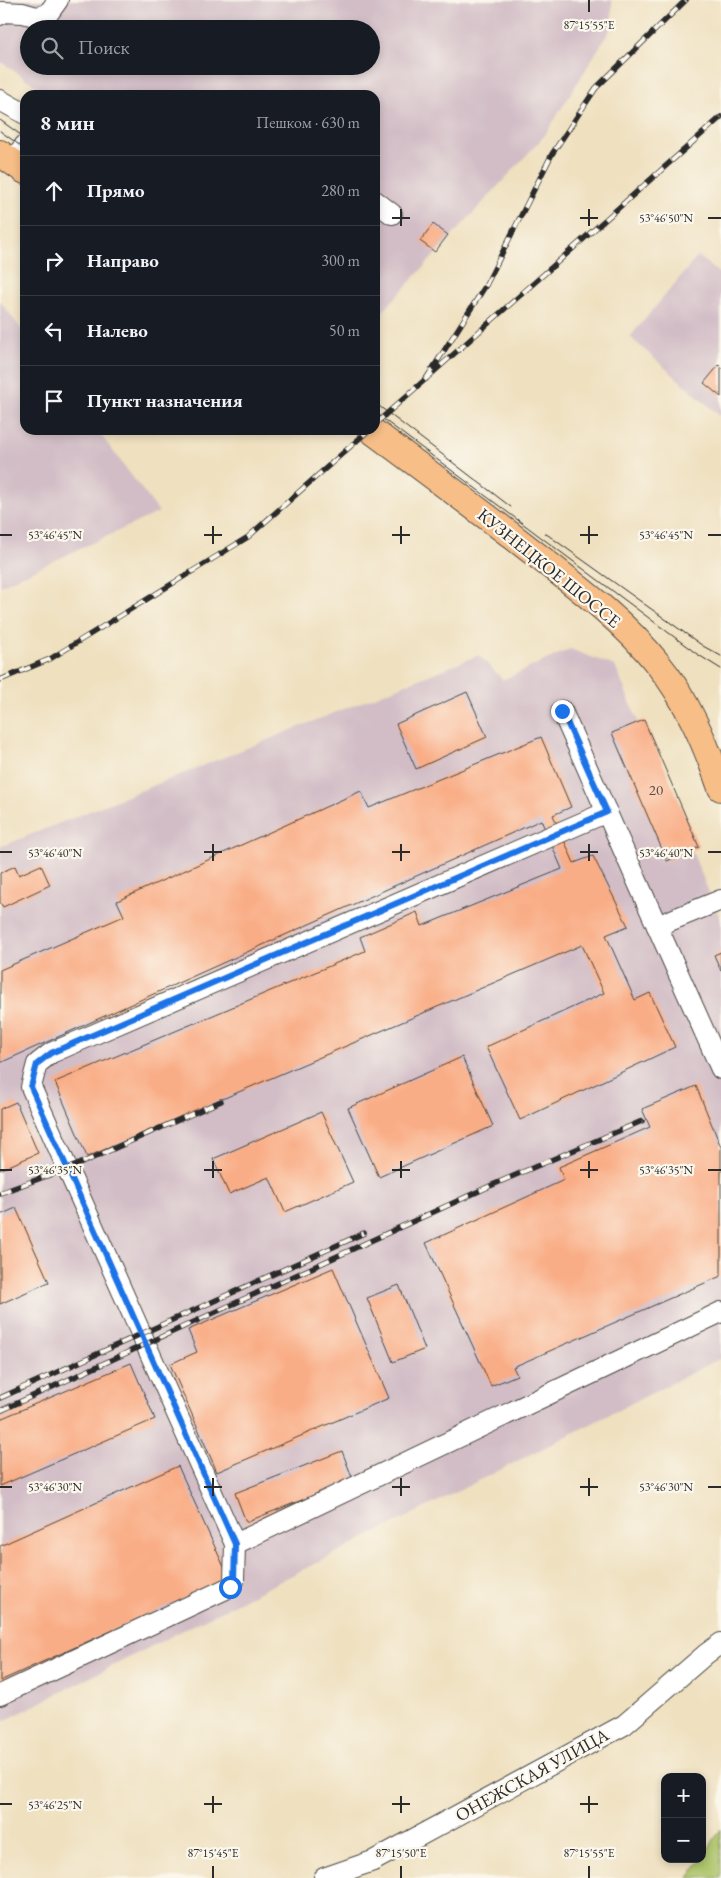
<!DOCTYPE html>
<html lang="ru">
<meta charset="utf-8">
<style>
:root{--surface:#171b24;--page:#20242c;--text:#f1f3f6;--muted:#9ea1a6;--line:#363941}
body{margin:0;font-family:"EB Garamond",serif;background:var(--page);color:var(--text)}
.controls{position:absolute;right:15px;bottom:15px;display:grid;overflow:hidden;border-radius:10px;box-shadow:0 2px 8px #0003}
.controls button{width:45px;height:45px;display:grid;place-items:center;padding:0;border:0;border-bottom:1px solid var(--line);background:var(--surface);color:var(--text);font:25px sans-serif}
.stop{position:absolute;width:15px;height:15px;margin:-11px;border:4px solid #1a73e8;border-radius:50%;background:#fff}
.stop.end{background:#1a73e8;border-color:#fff;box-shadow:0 1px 5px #0008}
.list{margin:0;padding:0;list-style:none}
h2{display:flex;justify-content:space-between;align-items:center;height:65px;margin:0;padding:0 20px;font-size:21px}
h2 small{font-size:16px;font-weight:400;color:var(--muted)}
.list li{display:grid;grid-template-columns:32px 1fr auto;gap:15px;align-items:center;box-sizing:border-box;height:70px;padding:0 20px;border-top:1px solid var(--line)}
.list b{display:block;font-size:19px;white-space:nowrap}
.list em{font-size:16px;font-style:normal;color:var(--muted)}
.icon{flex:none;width:28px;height:28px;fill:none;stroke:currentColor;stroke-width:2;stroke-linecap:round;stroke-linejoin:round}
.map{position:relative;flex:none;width:721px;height:1878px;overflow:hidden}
.search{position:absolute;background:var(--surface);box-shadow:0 2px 8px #0003;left:20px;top:20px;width:360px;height:55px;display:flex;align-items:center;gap:12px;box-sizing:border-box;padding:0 18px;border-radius:28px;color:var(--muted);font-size:19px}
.panel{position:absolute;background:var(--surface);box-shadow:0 2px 8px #0003;left:20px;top:90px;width:360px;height:345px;border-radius:15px}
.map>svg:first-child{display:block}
</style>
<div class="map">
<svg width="721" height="1878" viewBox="0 0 721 1878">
<rect width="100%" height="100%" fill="#fbf7ec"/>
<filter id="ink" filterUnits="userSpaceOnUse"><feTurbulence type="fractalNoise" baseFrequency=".02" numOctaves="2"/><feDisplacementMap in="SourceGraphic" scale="10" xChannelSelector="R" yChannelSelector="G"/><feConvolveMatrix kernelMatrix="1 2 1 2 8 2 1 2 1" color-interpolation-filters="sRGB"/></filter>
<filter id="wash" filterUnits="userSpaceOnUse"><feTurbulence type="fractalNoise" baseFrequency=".0096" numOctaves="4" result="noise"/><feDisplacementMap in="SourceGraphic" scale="20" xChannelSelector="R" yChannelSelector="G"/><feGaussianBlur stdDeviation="1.12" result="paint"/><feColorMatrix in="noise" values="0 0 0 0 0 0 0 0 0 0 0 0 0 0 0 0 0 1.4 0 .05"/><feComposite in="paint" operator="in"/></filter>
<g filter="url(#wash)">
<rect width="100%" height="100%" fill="#efe0bf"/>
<g fill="#d2bdc6" fill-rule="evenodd">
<path d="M0 0H612V27L545 135 375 320V95H49L0 61ZM29 29H371V66H29Z"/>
<polygon points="698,256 721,275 721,417 630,337"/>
<polygon points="0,301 25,334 25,430 97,430 159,512 0,586"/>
<polygon points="570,649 615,666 721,921 721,1358 0,1723 0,847 479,655 503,680"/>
</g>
<polygon fill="#abc368" stroke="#6b774a" points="721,1829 721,1878 689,1878"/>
<g id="blocks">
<g fill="#f9ad86">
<polygon points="433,224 448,235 435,252 420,241"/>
<polygon points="719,365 721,367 721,397 704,383"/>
<polygon points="467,692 487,737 416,769 396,724"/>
<polygon points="644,720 699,847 667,861 612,733"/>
<polygon points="541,737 571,807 553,815 574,863 593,856 628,926 606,935 635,1000 650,993 675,1047 520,1120 486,1047 604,993 582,945 87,1157 55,1082 365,951 360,937 417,912 422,926 562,869 541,820 0,1063 0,970 124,916 117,901 361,791 369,808"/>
<polygon points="41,865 50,885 3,907 0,902 0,873 15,866 19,875"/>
<polygon points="721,952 721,971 714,955"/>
<polygon points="462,1057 493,1126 379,1177 348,1108"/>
<polygon points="696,1086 721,1147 721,1276 513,1367 517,1375 491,1386 426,1243 564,1180 559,1167 650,1127 642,1109"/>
<polygon points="16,1102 38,1153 0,1170 0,1109"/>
<polygon points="321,1112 353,1182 285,1212 269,1177 229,1194 213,1159"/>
<polygon points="16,1208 49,1282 0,1304 0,1215"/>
<polygon points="333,1268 389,1398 217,1472 170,1364 197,1352 188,1330"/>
<polygon points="399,1285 425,1349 393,1362 367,1298"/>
<polygon points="131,1363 155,1419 0,1486 0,1419"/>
<polygon points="342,1451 353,1480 246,1522 235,1493"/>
<polygon points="178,1466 229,1578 0,1681 0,1546"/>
</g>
</g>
</g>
<g filter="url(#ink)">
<use href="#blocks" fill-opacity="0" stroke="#484641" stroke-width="1"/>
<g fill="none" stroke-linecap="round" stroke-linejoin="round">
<g stroke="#484641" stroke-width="22">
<g id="minor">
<polyline points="0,15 2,12 23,13 37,17 48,14 58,0"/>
<polyline points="0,100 25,114"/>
<polyline points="12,161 25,145"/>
<polyline points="375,201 392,214"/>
<polyline points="562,711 657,926 721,900"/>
<polyline points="607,812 51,1053 37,1064 31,1087 235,1544 721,1312"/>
<polyline points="657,926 721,1069"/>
<polyline points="0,1695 230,1587 234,1581 235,1544"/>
<polyline points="324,1878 373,1861 624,1725 706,1654 721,1643"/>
</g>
</g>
<g stroke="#484641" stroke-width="28">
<g id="major">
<polyline points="0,153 25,171"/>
<path d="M371 430C429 473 487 516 543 560 584 592 625 623 658 664 687 699 706 745 721 788"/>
</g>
</g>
<use href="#minor" stroke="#fff" stroke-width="20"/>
<use href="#major" stroke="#f7be87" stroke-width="26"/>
<g stroke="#2b2b2b" stroke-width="1">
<polyline points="0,120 25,138"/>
<polyline points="0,131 25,149"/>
<polyline points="375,403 511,507"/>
<polyline points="375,413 697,654 721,669"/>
<polyline points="545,533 703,646 721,656"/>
</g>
<g stroke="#2b2b2b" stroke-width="5.5">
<g id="rail">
<polyline points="426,379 486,285 552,154 596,88 686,0"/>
<polyline points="375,424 721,117"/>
<polyline points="0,680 50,659 248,537 369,430"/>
<polyline points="0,1193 77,1165 221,1101"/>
<polyline points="0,1398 364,1233"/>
<polyline points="0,1411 490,1186 642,1121"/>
</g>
</g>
<use href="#rail" stroke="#fbf7ec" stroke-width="4" stroke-dasharray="11" stroke-linecap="butt"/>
</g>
</g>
<g fill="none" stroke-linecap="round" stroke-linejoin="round" filter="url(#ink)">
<polyline stroke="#1a73e8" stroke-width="6" points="230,1587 234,1581 235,1544 31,1087 37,1064 51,1053 607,812 562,711"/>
</g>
<path fill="none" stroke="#2b2b2b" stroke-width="2" d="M589 0V12M401 209V226M589 209V226M392 218H410M580 218H598M708 218H721M213 526V544M401 526V544M589 526V544M0 535H12M204 535H222M392 535H410M580 535H598M708 535H721M213 844V861M401 844V861M589 844V861M0 852H12M204 852H222M392 852H410M580 852H598M708 852H721M213 1161V1178M401 1161V1178M589 1161V1178M0 1170H12M204 1170H222M392 1170H410M580 1170H598M708 1170H721M213 1478V1496M401 1478V1496M589 1478V1496M0 1487H12M204 1487H222M392 1487H410M580 1487H598M708 1487H721M213 1796V1813M401 1796V1813M589 1796V1813M0 1804H12M204 1804H222M392 1804H410M580 1804H598M213 1866V1878M401 1866V1878M589 1866V1878"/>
<g text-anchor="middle" stroke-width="4.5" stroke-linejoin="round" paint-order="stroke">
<g font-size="15" fill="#5e4c42">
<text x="656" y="795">20</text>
</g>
<g font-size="18" fill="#2b2b2b" stroke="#fbf7ec">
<text transform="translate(549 568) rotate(39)" y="6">КУЗНЕЦКОЕ ШОССЕ</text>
<text transform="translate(532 1775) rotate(-29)" y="6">ОНЕЖСКАЯ УЛИЦА</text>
</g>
</g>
<g font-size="12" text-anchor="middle" fill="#2b2b2b" stroke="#fbf7ec" stroke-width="4.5" stroke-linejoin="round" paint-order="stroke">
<text x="589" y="29">87°15'55"E</text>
<text x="666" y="222">53°46'50"N</text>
<text x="55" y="539">53°46'45"N</text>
<text x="666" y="539">53°46'45"N</text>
<text x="55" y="857">53°46'40"N</text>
<text x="666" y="857">53°46'40"N</text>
<text x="55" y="1174">53°46'35"N</text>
<text x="666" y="1174">53°46'35"N</text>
<text x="55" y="1491">53°46'30"N</text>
<text x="666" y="1491">53°46'30"N</text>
<text x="55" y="1809">53°46'25"N</text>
<text x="213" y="1857">87°15'45"E</text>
<text x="401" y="1857">87°15'50"E</text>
<text x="589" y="1857">87°15'55"E</text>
</g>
</svg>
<div class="controls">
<button>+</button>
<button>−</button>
</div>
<div class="stop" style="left:230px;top:1587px"></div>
<div class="stop end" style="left:562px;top:711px"></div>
<div class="search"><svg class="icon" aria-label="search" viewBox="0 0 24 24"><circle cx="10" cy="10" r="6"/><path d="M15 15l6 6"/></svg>Поиск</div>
<section class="panel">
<h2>8 мин<small>Пешком · 630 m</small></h2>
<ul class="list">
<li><svg class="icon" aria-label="ahead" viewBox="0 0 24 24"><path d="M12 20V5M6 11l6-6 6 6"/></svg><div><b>Прямо</b></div><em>280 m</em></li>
<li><svg class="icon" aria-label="right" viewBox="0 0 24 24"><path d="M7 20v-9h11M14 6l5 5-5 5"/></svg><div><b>Направо</b></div><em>300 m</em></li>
<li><svg class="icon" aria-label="left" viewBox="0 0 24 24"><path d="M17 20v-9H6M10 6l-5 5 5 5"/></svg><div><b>Налево</b></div><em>50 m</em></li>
<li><svg class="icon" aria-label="arrive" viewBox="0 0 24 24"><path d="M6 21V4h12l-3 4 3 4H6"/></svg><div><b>Пункт назначения</b></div></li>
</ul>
</section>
</div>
